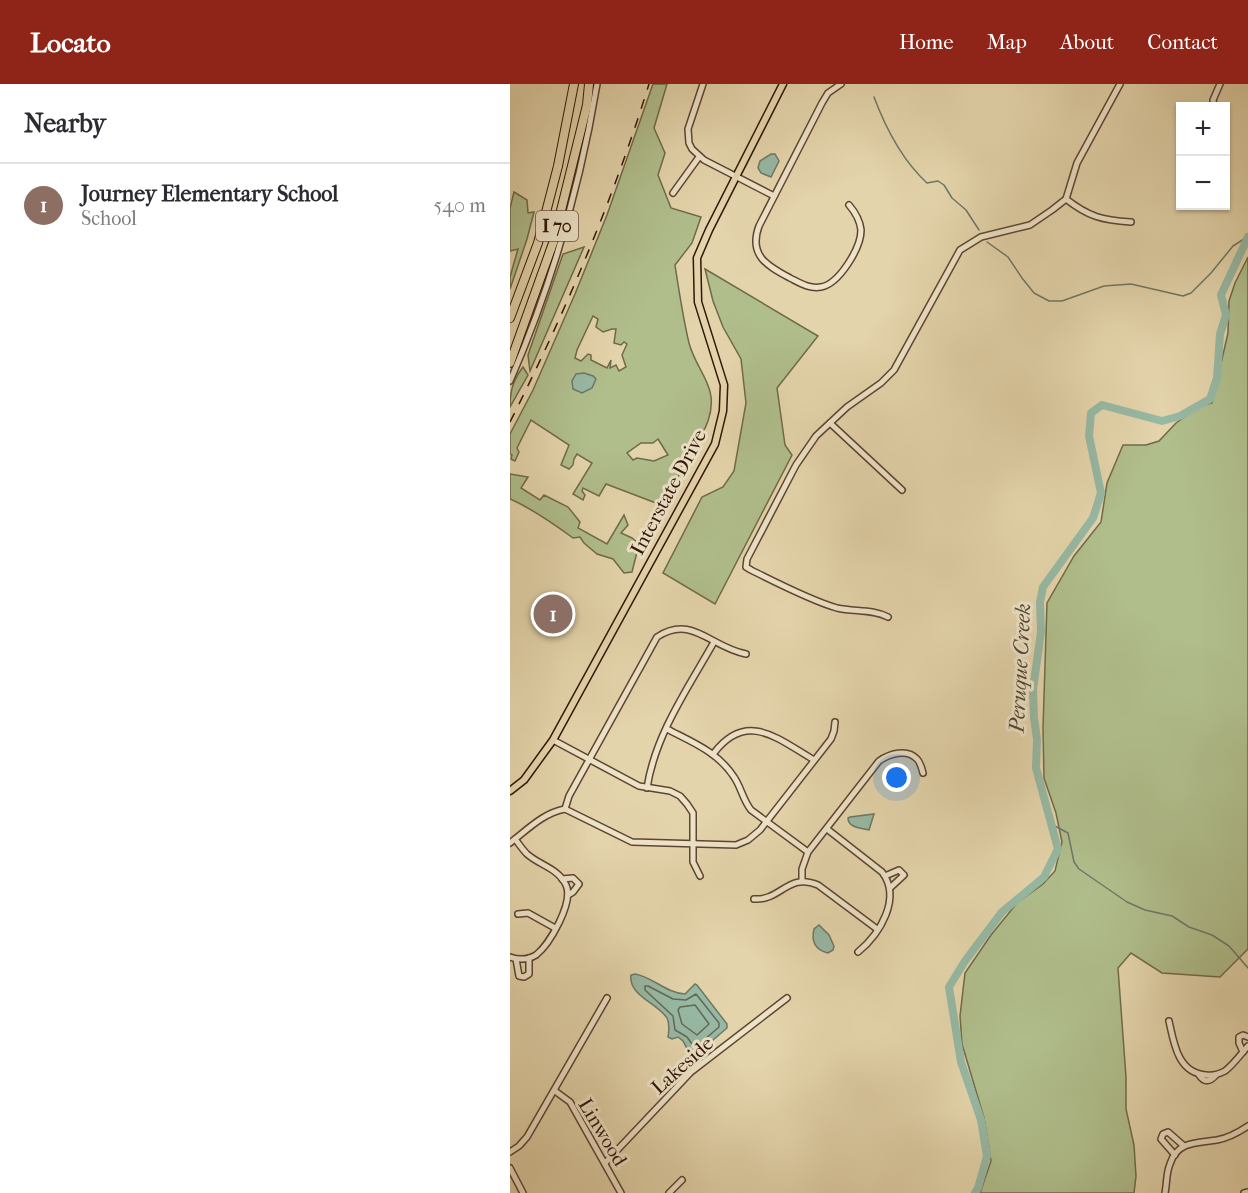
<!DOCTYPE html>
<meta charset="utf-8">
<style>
:root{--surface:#fff;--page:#f7f7f7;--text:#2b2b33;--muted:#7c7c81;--line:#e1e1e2;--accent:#8f2418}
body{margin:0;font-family:"IM FELL French Canon",serif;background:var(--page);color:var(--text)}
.controls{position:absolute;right:18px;top:18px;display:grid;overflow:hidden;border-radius:0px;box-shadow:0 2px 4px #0004}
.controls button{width:54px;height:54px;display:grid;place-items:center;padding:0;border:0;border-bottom:2px solid var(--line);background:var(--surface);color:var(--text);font:30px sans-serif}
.you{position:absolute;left:387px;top:694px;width:21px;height:21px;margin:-15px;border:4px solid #fff;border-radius:50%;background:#1a73e8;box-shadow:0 0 0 9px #1a73e833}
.badge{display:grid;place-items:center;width:39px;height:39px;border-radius:50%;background:var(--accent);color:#fff;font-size:20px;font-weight:700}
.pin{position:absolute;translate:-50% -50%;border:3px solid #fff;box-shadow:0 2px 6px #0006}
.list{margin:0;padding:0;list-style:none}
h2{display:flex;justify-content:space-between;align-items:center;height:78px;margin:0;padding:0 24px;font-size:26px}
h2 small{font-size:20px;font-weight:400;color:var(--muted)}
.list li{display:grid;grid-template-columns:39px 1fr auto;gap:18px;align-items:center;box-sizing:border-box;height:84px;padding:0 24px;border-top:2px solid var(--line)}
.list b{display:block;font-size:22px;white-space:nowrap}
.list p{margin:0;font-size:20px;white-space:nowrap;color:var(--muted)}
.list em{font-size:20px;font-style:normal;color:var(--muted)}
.map{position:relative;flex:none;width:738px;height:1109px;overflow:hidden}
header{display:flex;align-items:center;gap:36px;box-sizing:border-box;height:84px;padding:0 30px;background:var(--accent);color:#fff}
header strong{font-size:28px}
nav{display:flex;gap:33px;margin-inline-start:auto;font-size:21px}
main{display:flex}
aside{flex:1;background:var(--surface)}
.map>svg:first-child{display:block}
</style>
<header>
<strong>Locato</strong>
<nav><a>Home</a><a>Map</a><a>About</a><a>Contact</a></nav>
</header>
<main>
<aside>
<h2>Nearby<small></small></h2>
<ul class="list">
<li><span class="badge" style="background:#8d6e63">1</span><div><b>Journey Elementary School</b><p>School</p></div><em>540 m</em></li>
</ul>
</aside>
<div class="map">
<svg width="738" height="1109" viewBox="0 0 738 1109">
<rect width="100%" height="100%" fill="#e4d4ab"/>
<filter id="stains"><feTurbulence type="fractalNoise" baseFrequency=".00333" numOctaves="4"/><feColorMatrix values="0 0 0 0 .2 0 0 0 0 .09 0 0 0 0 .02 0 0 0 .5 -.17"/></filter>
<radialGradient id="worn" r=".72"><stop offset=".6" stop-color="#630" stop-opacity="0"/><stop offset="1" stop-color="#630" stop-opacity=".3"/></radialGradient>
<g fill="#b0be8c" stroke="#706a4a" stroke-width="1.5" fill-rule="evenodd">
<path d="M143 0H157L144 44 155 69 148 91 161 124 191 133 182 159 165 181C169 207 173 234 179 259 187 289 210 303 198 337 195 347 190 353 181 358L177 373 173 377 159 424 96 400 89 412 73 404 72 407 75 411 73 416 63 410 82 379 67 370 64 375 63 381 59 385 51 381 59 361 21 336 7 364 9 368 5 377 1 375 2 371 0 370V350L23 306 65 210 97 131ZM83 232 88 235 86 243 93 248 102 245H106L104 259 111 261 114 258 117 260 112 271 116 283 109 287 106 281 100 284 101 276 97 284 81 276V271L78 270 71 277 65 274 67 266ZM148 355 158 371 144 377 127 374 123 376 117 369 131 359H143Z"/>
<polygon points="4,108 17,116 18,129 24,128 17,155 0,205 0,193 8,165 0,167 0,124"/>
<polygon points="74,163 20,287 18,271 53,170"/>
<polygon points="738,173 738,865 710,893 652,889 621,869 608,884 616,993 616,1025 624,1061 626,1092 624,1109 470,1109 481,1077 474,1034 452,960 450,932 455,889 481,851 507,819 533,800 545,787 552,758 546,729 534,694 533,644 537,519 564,472 591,438 597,399 613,361 636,361 649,357 666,339 690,322 702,319 718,249 719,217 725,199"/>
<polygon points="195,185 308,252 267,304 275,361 282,371 205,520 153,489 192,413 213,403 224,387 236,319 231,275 213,243 203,217"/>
<path d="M13 283 18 291 0 323C0 307 3 296 13 283Z"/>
<path d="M0 390 18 393 11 404 30 416 34 411 58 423 70 438 68 444 97 460 114 431 118 441 111 449 122 454 129 460 122 488 114 489 103 475 87 470 74 459 70 453 63 454C44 440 23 425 0 415Z"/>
</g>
<g fill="#97b9a4" stroke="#6e7765" stroke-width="1.5">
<polygon points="261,70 265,70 269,77 261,93 251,89 248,84 250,77"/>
<polygon points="74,289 83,292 86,295 82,304 72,309 63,305 62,297 66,290"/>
<path d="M364 730 359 746C351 744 338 744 338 734L340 733Z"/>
<path d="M309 841 319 851 324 862 323 866 318 869C305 866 301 857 304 845Z"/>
<path d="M125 890C143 893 156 909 175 910L185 900 187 901 217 940V944L182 974 173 957 168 953 162 955 158 953C159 947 160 940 157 934 147 919 118 911 121 891Z"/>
</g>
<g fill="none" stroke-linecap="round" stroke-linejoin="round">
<g stroke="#646756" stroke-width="1.5">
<polygon points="135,902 138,902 163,915 176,916 186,910 209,939 209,943 187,962 184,963 177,953 165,946 163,932 135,906"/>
<polygon points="185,921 199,940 187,951 172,940 168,926 170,923"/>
</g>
<g stroke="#6e7765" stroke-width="1.5">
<path d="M364 13C376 45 392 76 417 99L428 97 434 101 442 114 456 126 469 146"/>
<polyline points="477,158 498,173 512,194 524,209 539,217 552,217 594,202 621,200 673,212 681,209 701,189 723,162 737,153"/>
<polyline points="541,740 558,749 564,778 569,785 617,818 635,826 662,832 679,843 702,851 719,862 738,884"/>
</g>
<polyline stroke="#97b9a4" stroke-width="8" points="465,1109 468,1104 477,1072 471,1036 451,978 439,903 455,877 492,828 534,793 548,765 526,684 527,655 524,634 523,605 531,548 530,518 533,503 583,434 591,409 579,352 581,329 592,321 652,337 670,332 700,315 707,294 710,250 716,231 711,211 738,153"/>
<g stroke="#5e4530" stroke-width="8">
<g id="minor">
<polyline points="193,0 178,45 179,59 182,65 194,76 264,112"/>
<path d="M331 0 318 9 312 19 249 142C238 172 258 182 280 194 290 199 299 205 311 203 329 200 351 164 351 146 350 137 345 128 339 121"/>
<polyline points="704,22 703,16 710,0"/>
<polyline points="163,109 189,73"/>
<path d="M556 115C579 133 592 136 621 138"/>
<path d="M0 297C42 201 70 102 87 0"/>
<polyline points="320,339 392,406"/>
<path d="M378 533C363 525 344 528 327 524 302 517 265 498 241 486L236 483 237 475 286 381 306 352 337 323 371 299 384 286 450 166 471 153 520 141 542 126 556 115 567 79 610 0"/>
<path d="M157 645C182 658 208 668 224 693 231 703 233 716 241 726L298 768"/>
<polyline points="43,656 129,702 160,707 170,712 177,720 183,729 183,778 190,792"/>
<path d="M204 669C237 626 268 655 304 676"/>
<path d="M137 704C145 651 178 604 204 558"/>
<path d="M55 725 59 712 147 553C182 530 200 563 236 570"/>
<path d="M317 745 372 788C392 814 370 850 348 868"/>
<path d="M0 759C17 746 33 729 55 725L122 758 226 761 238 756 250 746 321 655 324 647 325 638"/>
<polyline points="375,792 389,786 394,791 380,804"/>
<polyline points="52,795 63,794 69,800 63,808 58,811"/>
<path d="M292 797V785L298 768 369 677C379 670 397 664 407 675 410 678 412 685 413 689"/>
<path d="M244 815C271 817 278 788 308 801L367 845"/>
<polyline points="8,830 18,829 45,844"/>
<path d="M0 873C9 876 18 876 26 871 40 860 64 818 56 801 48 784 29 781 17 770 12 765 9 760 5 755"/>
<polyline points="6,875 9,892 14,893 19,890 19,874"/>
<path d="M659 937C664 960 668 989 696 991 702 992 709 990 715 987 723 981 731 970 738 962"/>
<polyline points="733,968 729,959 729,953 733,951 738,953"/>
<path d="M689 991C694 999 700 998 706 991"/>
<polyline points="45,1007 60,1018 111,1109"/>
<polyline points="0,1068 9,1062 17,1053 97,914"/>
<polyline points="665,1071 651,1055 653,1050 658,1048 674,1062"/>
<polyline points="95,1079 181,988 277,914"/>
<polyline points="0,1084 13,1109"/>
<polyline points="159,1109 172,1096"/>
<path d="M655 1109C657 1100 656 1089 660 1080 667 1057 687 1059 707 1056 718 1054 729 1048 738 1042"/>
<polyline points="734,1109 738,1108"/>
</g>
</g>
<g stroke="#311507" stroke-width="9">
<polyline id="major" points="0,707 14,696 43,656 205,360 213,327 214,301 188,218 187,174 199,146 273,0"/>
</g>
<g stroke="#311507" stroke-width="10">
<g id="highway">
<polyline points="0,234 28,159 48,82 64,0"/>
<polyline points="0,279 43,159 77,21 79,0"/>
</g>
</g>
<use href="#minor" stroke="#ede3c8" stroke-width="5"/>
<use href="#major" stroke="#e4d4ab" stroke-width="6"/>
<use href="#highway" stroke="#e4d4ab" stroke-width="8"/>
<path stroke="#311507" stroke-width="1.5" stroke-dasharray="10 10" stroke-linecap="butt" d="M0 338C55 229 103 116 139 0"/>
</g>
<g text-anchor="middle" stroke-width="6" stroke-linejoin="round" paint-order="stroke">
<rect fill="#ede3c8" stroke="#695341" stroke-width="1.5" x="26" y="127" width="42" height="30" rx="4.5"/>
<g font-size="18" font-weight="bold" fill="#311507">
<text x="47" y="148">I 70</text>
</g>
<g font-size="20" fill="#311507" stroke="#ede3c8">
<text transform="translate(158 408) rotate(-62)" y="7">Interstate Drive</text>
<text transform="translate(172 981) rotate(-42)" y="7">Lakeside</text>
<text transform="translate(93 1048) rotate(59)" y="7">Linwood</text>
</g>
<g font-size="21" font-style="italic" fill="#504636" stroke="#ede3c8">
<text transform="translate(510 584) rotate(-87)" y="7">Peruque Creek</text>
</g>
</g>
<rect width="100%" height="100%" filter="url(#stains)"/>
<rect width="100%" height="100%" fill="url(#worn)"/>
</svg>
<div class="controls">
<button>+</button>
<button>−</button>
</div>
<div class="you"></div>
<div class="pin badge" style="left:43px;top:530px;background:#8d6e63">1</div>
</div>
</main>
